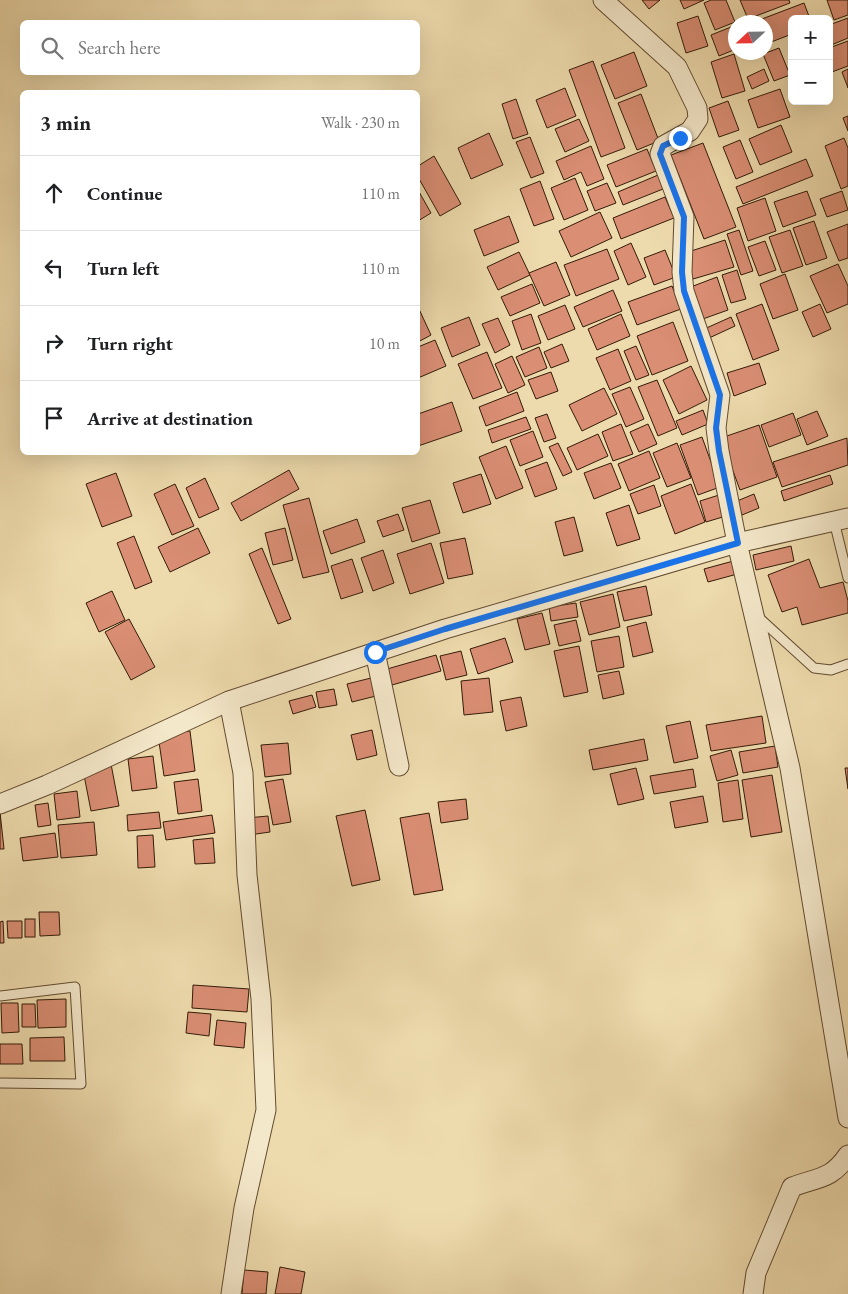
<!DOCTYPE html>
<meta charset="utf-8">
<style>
:root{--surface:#fff;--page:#f6f6f6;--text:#202124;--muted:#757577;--line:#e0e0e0}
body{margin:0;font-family:"EB Garamond",serif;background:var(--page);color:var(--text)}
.controls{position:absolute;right:15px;top:15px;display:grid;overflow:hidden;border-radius:8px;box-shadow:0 5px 20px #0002}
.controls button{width:45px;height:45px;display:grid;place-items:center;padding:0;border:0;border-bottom:1px solid var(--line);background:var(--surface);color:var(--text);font:25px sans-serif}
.compass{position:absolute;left:728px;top:15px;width:45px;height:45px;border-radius:50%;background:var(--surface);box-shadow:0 5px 20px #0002;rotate:248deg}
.stop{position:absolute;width:15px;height:15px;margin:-11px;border:4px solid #1a73e8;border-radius:50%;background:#fff}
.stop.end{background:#1a73e8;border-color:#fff;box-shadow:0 1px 5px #0008}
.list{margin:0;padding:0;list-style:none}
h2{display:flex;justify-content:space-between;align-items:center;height:65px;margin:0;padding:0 20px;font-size:21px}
h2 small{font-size:16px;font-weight:400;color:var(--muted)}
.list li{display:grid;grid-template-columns:32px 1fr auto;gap:15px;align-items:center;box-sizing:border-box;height:75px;padding:0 20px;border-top:1px solid var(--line)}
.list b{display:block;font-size:19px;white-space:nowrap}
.list em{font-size:16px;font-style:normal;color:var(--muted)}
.icon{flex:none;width:28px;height:28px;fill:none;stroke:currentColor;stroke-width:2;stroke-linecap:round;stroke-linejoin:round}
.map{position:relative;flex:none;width:848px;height:1294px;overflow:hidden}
.search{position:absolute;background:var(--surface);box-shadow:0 5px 20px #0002;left:20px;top:20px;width:400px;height:55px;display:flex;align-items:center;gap:12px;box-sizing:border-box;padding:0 18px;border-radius:8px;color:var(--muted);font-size:19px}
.panel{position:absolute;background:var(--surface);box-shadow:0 5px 20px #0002;left:20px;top:90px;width:400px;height:365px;border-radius:8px}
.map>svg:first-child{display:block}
</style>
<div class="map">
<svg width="848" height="1294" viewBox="0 0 848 1294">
<rect width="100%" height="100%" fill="#eedbad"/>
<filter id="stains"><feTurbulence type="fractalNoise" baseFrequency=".004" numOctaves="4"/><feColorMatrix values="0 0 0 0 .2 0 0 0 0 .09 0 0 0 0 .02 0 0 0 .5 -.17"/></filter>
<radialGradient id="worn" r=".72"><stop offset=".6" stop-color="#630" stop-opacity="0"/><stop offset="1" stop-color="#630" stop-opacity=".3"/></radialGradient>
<g fill="#da8e74" stroke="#331b07">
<polygon points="642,0 660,0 649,9"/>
<polygon points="680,0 704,0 684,9"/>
<polygon points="711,0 726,0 735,22 715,30 704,3"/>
<polygon points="740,0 789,0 790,3 748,19"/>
<polygon points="827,0 848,0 848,15 834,20"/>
<polygon points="804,3 810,19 792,19 792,34 766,44 766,22 754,22"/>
<polygon points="698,16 708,46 686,53 677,23"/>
<polygon points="848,18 848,38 829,46 829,25"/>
<polygon points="736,25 736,49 719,56 711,35"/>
<polygon points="848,41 848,66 829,73 829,48"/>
<polygon points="779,48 790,75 774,81 763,54"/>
<polygon points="634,52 647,86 615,99 601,65"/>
<polygon points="734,54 745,91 722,98 711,62"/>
<polygon points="593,61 625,148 601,157 569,70"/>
<polygon points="764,69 769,81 752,89 747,77"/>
<polygon points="848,69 848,88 842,72"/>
<polygon points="565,88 576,116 547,128 536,100"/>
<polygon points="780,89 790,117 758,128 748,100"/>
<polygon points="641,94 659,141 637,150 618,103"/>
<polygon points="516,99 528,134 513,139 502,104"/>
<polygon points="728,101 739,130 719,137 709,108"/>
<polygon points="848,116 848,131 843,118"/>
<polygon points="579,119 589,141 565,152 555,129"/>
<polygon points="781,125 792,152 760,165 749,139"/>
<polygon points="489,133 503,165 471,179 458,148"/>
<polygon points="530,137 544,173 531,178 516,142"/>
<polygon points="844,138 848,148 848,186 841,189 825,146"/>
<polygon points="740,140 753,172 736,179 723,147"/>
<polygon points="703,143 736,227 704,239 671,155"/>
<polygon points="591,146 604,179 587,186 581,172 564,180 556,161"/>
<polygon points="647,149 656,171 616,187 607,165"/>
<polygon points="434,156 461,204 440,216 418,177 418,166"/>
<polygon points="806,159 813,176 743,204 736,187"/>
<polygon points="658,175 663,189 623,205 618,192"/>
<polygon points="575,178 588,210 564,220 551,188"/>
<polygon points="540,181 554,219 534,226 520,189"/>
<polygon points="607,183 616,203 595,211 587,191"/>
<polygon points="418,190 431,213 418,221"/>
<polygon points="807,191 816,215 783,227 774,202"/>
<polygon points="842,191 848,210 827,217 820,199"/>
<polygon points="665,197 674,218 621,239 613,218"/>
<polygon points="765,198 776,231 748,241 737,208"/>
<polygon points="600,212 612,238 571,257 559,231"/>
<polygon points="509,216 519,242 484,256 474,230"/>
<polygon points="814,221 827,258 806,265 793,228"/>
<polygon points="848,224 848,258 839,261 827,232"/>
<polygon points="739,230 753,271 741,275 727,234"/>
<polygon points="790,230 803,266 782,273 769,237"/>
<polygon points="725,240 734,267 693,279 685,253"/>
<polygon points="765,241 776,270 759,276 748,247"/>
<polygon points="631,243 646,277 628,285 614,251"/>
<polygon points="607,249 619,279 576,296 564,265"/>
<polygon points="665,250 676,277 654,285 644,258"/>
<polygon points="519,252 530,275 498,290 487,267"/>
<polygon points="556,262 570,295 544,306 529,273"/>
<polygon points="838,264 848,286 848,304 827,313 810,276"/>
<polygon points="737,270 746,299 731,303 722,275"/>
<polygon points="785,274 798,310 773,319 760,284"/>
<polygon points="717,277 728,310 700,320 688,288"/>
<polygon points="532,284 540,303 510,316 501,297"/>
<polygon points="672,286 681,309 637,325 628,302"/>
<polygon points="613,290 622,311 583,327 574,307"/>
<polygon points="762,304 779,350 753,360 736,314"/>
<polygon points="820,304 831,329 813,337 802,312"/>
<polygon points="565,305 575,329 548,340 538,316"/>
<polygon points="418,307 431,335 418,342"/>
<polygon points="531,314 541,343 522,350 512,321"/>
<polygon points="621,314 630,336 597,350 588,329"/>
<polygon points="469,317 480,345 452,357 441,328"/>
<polygon points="731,317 735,326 707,339 702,330"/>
<polygon points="498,318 510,345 495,353 482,324"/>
<polygon points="673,322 688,361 652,375 637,336"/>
<polygon points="435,340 446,366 418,378 418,347"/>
<polygon points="562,344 569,361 551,368 544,352"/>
<polygon points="636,346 649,375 636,380 624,351"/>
<polygon points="539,347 547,368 525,377 516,357"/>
<polygon points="618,349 631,381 610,390 596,358"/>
<polygon points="487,352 502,388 473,399 458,364"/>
<polygon points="512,356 525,385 508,393 495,364"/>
<polygon points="759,363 766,384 734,396 727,373"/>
<polygon points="691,366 707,400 679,414 663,380"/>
<polygon points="551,372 558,391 536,399 528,380"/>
<polygon points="657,380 677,428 658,436 638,387"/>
<polygon points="630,387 644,419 626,427 612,394"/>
<polygon points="604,388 617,414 582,431 569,405"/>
<polygon points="517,392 524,411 486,426 479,407"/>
<polygon points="452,402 462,431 418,446 418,414"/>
<polygon points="703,410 708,424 682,435 676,421"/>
<polygon points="817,411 828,436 807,445 797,419"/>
<polygon points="793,413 801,435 769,447 761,425"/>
<polygon points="547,414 556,438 544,442 535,418"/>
<polygon points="526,417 531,429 492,443 488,430"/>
<polygon points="621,424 633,454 613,461 602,432"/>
<polygon points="648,424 657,444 639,452 630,432"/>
<polygon points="759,425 777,477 740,490 721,438"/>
<polygon points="533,431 543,457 520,466 510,440"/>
<polygon points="598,434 608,456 577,470 567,448"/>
<polygon points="702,437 720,487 698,495 680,445"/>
<polygon points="847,438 848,465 782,487 773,462"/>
<polygon points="558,443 572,472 563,476 549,447"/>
<polygon points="677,443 691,478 667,487 653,453"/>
<polygon points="506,446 523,488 496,499 479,457"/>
<polygon points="649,451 660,478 629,491 618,464"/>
<polygon points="547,462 557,489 535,497 525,470"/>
<polygon points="611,463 621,488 594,499 584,473"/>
<polygon points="289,470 299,489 241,521 231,503"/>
<polygon points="116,473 132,516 102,527 86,484"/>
<polygon points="481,474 491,504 463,513 453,483"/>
<polygon points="830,475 833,484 784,501 781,491"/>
<polygon points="205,478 219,509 199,518 186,488"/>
<polygon points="175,484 194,526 172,535 154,494"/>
<polygon points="691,484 705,522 675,534 661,496"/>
<polygon points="654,485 661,506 638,514 630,494"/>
<polygon points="754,494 759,508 742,515 737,501"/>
<polygon points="719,495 726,516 706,522 700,501"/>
<polygon points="309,498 329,572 303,578 283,505"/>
<polygon points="430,500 440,533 412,542 402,508"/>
<polygon points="629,505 640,539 617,546 606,513"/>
<polygon points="398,514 404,530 383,537 377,521"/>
<polygon points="574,517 583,551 564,556 555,522"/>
<polygon points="357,519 365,542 331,554 323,531"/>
<polygon points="198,528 210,553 170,572 158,547"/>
<polygon points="285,528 293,560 273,565 265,533"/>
<polygon points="134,536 152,582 135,589 117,543"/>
<polygon points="465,538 473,574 448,579 440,543"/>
<polygon points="431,543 444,583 410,594 397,554"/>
<polygon points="791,546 794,561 756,570 753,555"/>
<polygon points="262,548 291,619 278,624 249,554"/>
<polygon points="383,550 394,583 373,591 361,558"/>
<polygon points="352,559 363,592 341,599 331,566"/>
<polygon points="809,559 820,588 843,582 848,601 848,613 802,625 797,607 782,612 768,575"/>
<polygon points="737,560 741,573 708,582 704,569"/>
<polygon points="646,586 652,615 624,621 617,592"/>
<polygon points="112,591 125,620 99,632 86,603"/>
<polygon points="613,594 620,627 589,635 580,602"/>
<polygon points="576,603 578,617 551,621 549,607"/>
<polygon points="542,613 550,644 525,650 517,619"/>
<polygon points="129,619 155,667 131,680 105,632"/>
<polygon points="576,620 581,641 559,646 554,625"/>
<polygon points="646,622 653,652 633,657 627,627"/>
<polygon points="619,636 624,667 597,672 591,641"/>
<polygon points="505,638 513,662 478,674 470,649"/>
<polygon points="579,646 588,692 564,697 554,651"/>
<polygon points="461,651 467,675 446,680 440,656"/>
<polygon points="436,655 441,671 392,685 387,669"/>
<polygon points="619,671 624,694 603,699 598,675"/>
<polygon points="371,678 376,696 352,702 347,684"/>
<polygon points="489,678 493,712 464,715 461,681"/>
<polygon points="334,689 337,705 319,708 316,692"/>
<polygon points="312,695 316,707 293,714 289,701"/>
<polygon points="521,697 527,726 506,731 500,701"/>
<polygon points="762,716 766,743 711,751 706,725"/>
<polygon points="690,721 698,758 674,763 666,726"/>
<polygon points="372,730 377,755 357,760 351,735"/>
<polygon points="190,731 195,771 164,776 158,735"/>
<polygon points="644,739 648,760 593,770 589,750"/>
<polygon points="288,743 291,774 265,777 261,745"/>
<polygon points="775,746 778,767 743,773 739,752"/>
<polygon points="731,750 738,775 717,781 710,756"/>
<polygon points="153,756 157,788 132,791 128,759"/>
<polygon points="111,764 119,806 91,811 83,770"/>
<polygon points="636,768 644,799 618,805 610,774"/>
<polygon points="845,768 848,768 848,789"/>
<polygon points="693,769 696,787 654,794 650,776"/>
<polygon points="772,775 782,832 751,837 742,780"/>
<polygon points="198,779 202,811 178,814 174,782"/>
<polygon points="283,779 291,822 273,825 265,782"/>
<polygon points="738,780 743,819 723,822 718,783"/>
<polygon points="77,791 80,817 57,820 54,794"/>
<polygon points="703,796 708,822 675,828 670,802"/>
<polygon points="466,799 468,819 441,823 438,802"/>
<polygon points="48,803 51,825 38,827 35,805"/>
<polygon points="365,810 380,880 352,886 336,816"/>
<polygon points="0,812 4,849 0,849"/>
<polygon points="159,812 161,828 128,831 127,815"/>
<polygon points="429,813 443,890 414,895 400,818"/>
<polygon points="212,815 215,833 166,840 163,822"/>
<polygon points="268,816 270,832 249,835 247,818"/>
<polygon points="94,822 97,855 61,858 58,825"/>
<polygon points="55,833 58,857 23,861 20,838"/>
<polygon points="153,835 155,867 138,868 137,836"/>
<polygon points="213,838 215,863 195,864 193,840"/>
<polygon points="39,912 59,912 60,935 40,936"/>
<rect x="25" y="919" width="10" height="18"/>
<polygon points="3,921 4,943 0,943 0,922"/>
<polygon points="7,921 22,921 22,938 8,938"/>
<polygon points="193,985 249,989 247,1012 192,1008"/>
<polygon points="66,999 66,1027 38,1028 37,1000"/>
<polygon points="1,1003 18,1003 19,1032 2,1033"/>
<polygon points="22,1004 35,1004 36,1027 22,1027"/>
<polygon points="188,1012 211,1014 209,1036 186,1033"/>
<polygon points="217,1020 246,1023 244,1048 214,1045"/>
<polygon points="64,1037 65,1061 30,1061 30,1038"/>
<polygon points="0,1044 22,1044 23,1064 0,1064"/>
<polygon points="280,1267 305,1272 301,1294 275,1294"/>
<polygon points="244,1270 268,1272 266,1294 242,1294"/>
</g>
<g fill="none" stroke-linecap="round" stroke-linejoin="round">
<g stroke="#624b30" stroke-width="11">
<g id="lane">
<polyline points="834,521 848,578"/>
<polyline points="757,616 814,668 831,670 848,664"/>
<polyline points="0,996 75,987 81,1084 0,1083"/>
</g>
</g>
<g stroke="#624b30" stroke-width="21">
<g id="street">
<polyline points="603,0 677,67 697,108 698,119 690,131 663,146 660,154 684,217 682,272 684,291 720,395 716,428 719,451 737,543 790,768 848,1118"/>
<polyline points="375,652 399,766"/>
<polyline points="229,701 243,773 247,875 261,999 266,1110 244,1208 231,1294"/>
<polyline points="0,804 47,785 229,701 445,629 737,543 848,518"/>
<path d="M753 1294 756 1273 792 1187C818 1177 831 1180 848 1155"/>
</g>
</g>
<use href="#lane" stroke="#f4e8ca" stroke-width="9"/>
<use href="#street" stroke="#f4e8ca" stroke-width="19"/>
</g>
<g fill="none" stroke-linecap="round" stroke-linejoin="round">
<polyline stroke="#1a73e8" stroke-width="6" points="375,652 445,629 738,543 719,451 716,428 720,395 684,291 682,272 684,217 660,154 663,146 680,138"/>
</g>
<rect width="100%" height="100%" filter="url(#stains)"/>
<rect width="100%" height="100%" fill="url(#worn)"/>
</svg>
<div class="controls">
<button>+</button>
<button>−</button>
</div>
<svg class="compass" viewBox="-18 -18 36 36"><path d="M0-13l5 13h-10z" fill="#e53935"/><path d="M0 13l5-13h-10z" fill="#757577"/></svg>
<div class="stop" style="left:375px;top:652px"></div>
<div class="stop end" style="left:680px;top:138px"></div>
<div class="search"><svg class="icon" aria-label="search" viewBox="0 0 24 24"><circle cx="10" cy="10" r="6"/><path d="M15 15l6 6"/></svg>Search here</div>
<section class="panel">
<h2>3 min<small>Walk · 230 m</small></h2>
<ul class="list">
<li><svg class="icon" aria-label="ahead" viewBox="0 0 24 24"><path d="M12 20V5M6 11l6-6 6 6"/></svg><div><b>Continue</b></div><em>110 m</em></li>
<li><svg class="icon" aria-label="left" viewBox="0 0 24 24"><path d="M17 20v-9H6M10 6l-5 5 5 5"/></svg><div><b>Turn left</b></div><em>110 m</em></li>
<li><svg class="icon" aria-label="right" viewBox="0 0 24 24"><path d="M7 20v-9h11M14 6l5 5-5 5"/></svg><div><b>Turn right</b></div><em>10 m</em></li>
<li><svg class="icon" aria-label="arrive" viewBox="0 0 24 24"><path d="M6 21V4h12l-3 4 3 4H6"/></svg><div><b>Arrive at destination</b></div></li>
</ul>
</section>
</div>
